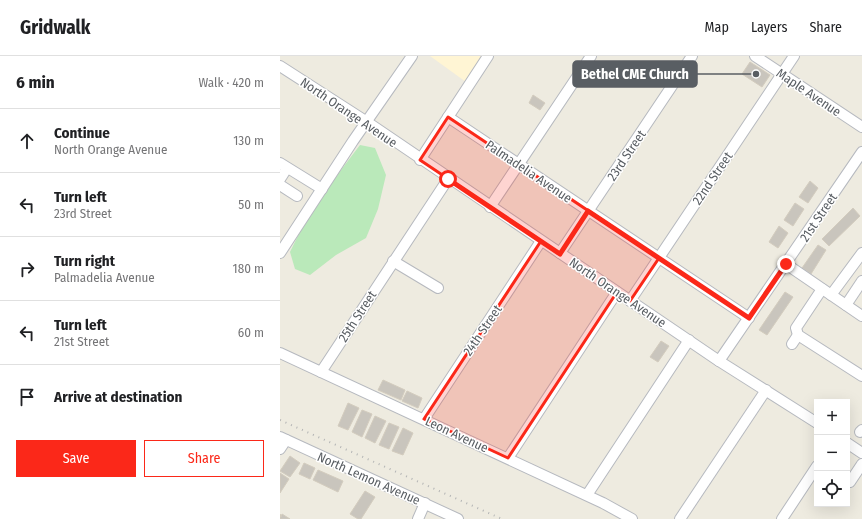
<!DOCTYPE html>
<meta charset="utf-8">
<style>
:root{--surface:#fff;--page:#f2f2f2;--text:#202124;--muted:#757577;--line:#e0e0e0;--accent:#fb2819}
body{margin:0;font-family:"Fira Sans Condensed",sans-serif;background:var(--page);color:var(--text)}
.controls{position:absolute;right:12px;bottom:12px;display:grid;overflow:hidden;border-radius:0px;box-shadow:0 4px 16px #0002}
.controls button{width:36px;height:36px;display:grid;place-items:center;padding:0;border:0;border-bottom:1px solid var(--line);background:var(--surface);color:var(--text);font:20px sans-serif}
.stop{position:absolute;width:12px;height:12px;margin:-9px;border:3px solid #fb2819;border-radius:50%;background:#fff}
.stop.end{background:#fb2819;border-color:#fff;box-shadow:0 1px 4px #0008}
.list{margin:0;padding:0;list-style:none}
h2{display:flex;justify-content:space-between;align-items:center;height:52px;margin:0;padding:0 16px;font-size:17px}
h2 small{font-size:13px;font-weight:400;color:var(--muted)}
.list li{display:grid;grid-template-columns:26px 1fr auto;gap:12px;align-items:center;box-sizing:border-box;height:64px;padding:0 16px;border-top:1px solid var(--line)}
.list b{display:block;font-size:15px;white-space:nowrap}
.list p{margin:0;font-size:13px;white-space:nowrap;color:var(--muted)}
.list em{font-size:13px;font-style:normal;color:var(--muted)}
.actions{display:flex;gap:8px;padding:12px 16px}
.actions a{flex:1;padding:9px 0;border:1px solid var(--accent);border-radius:0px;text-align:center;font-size:14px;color:var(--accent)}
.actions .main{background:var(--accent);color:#fff}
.icon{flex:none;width:22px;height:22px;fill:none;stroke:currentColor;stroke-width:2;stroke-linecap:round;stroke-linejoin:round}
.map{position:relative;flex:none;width:582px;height:463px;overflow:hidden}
header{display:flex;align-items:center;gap:24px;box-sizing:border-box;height:56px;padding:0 20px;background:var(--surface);border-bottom:1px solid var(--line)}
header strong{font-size:19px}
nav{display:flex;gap:22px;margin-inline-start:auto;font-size:14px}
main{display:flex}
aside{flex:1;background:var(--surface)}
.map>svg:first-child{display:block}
</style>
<header>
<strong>Gridwalk</strong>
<nav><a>Map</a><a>Layers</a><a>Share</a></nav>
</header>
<main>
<aside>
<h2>6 min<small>Walk · 420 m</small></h2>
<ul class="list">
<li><svg class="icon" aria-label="ahead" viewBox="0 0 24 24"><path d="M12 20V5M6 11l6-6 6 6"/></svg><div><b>Continue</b><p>North Orange Avenue</p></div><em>130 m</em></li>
<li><svg class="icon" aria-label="left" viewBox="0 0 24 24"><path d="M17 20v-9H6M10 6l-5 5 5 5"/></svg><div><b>Turn left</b><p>23rd Street</p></div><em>50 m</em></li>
<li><svg class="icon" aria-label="right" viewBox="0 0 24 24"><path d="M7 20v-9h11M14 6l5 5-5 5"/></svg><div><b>Turn right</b><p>Palmadelia Avenue</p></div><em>180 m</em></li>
<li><svg class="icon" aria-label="left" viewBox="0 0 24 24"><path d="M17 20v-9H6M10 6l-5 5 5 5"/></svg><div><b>Turn left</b><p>21st Street</p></div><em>60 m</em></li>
<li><svg class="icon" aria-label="arrive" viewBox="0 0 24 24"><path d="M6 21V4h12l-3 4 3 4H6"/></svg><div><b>Arrive at destination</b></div></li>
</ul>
<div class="actions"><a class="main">Save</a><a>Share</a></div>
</aside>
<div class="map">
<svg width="582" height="463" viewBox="0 0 582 463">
<rect width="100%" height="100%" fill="#eeebe0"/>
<polygon fill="#fff5d4" points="150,0 203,0 186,26"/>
<path fill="#bae9ba" d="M80 89 95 92 106 119 98 153 86 182 56 199 30 219 15 213 10 196C28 157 54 123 80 89Z"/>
<g fill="#c9c5bd" stroke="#d3ccbe">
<polygon points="470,6 490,19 482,31 462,18"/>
<polygon points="253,39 265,47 260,54 249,47"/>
<polygon points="530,125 538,132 528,147 519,141"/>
<polygon points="515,147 524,153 513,170 504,164"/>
<polygon points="573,152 580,160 549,190 542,183"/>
<polygon points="499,170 508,177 498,192 489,186"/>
<polygon points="538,189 546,194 531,218 522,212"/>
<polygon points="505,236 513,241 487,279 479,274"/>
<polygon points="381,285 389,290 378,306 370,301"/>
<polygon points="103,324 125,334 121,344 98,334"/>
<polygon points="127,335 142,342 138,352 122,345"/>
<polygon points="68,347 79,352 68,374 58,370"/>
<polygon points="82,354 92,358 82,381 72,376"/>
<polygon points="95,360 106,365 95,387 85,382"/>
<polygon points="109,367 119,371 109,393 99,389"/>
<polygon points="123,372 133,377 123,399 112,395"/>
<polygon points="10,400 20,407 10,421 0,415"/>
<polygon points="24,407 35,412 30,423 19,418"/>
<polygon points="38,414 63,425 58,436 33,424"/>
<polygon points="0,417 9,423 0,437"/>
<polygon points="85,435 95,441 81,463 78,463 70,458"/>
<polygon points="0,458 1,461 2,458 10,463 0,463"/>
</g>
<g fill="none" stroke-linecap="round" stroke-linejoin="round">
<g stroke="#b6b9bf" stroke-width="12">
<g id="minor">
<polyline points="475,0 582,71"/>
<polyline points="0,10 87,66 439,305 537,367"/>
<polyline points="168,61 469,262"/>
<polyline points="140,104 208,0"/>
<polyline points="0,107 42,133"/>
<polyline points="0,123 7,112"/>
<polyline points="0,129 17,140"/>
<polyline points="210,151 311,0"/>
<polyline points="0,197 73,85 132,0"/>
<polyline points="280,197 412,0"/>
<polyline points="113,205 158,232"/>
<polyline points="506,208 582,260"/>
<polyline points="542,233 516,272 518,279 582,320"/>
<polyline points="551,239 582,197"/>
<polyline points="350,245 514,0"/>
<polyline points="566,249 582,225"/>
<polyline points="512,288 518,279"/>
<polyline points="0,297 323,447 352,463"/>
<polyline points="439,305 582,96"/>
<polyline points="41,316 168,123"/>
<polyline points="144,363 261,185"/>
<polyline points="580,376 582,374"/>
<polyline points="0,381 178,463"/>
<polyline points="567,387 582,397"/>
<polyline points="0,393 6,384"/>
<polyline points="228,402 337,236"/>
<polyline points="570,426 582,408"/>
<polyline points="307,439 409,284"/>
<polyline points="138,463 145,447"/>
<polyline points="400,463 486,334"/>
<polyline points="502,463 537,410"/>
</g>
</g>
<use href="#minor" stroke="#fff" stroke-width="10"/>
<polyline stroke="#b3b4b4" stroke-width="2" stroke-dasharray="1 5" stroke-linecap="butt" points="0,364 222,463"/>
</g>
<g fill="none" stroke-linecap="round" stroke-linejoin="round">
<polyline stroke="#fb2819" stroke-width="5" points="168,123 280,198 308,155 469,262 506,208"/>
</g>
<path fill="#fb2819" fill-opacity="0.2" stroke="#fb2819" stroke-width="3" stroke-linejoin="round" d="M168 61 379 202 350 245 337 236 228 402 144 363 261 185 140 104Z"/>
<g text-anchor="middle" stroke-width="3" stroke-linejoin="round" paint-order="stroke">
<g font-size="13" fill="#595e63" stroke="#fff">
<text transform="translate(529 36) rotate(34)" y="5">Maple Avenue</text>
<text transform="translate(69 56) rotate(34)" y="5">North Orange Avenue</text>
<text transform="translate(346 99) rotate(-56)" y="5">23rd Street</text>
<text transform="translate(249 115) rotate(34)" y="5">Palmadelia Avenue</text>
<text transform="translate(432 122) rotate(-56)" y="5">22nd Street</text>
<text transform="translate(538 161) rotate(-56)" y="5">21st Street</text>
<text transform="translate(338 236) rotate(34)" y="5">North Orange Avenue</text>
<text transform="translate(77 260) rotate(-57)" y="5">25th Street</text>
<text transform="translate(202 274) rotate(-56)" y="5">24th Street</text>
<text transform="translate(177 378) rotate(25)" y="5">Leon Avenue</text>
<text transform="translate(89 422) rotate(24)" y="5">North Lemon Avenue</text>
</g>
</g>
<path fill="none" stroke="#595e63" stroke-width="1.5" d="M476 18L417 18"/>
<circle fill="#595e63" stroke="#fff" stroke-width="1.5" cx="476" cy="18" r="4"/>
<rect fill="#595e63" stroke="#595e63" stroke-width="1.5" x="293" y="5" width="124" height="26" rx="4"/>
<g font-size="14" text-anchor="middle" font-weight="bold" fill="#fff">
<text x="355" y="23">Bethel CME Church</text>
</g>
</svg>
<div class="controls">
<button>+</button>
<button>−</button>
<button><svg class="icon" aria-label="locate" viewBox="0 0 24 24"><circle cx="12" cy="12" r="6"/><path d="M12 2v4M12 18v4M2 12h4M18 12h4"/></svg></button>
</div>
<div class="stop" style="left:168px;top:123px"></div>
<div class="stop end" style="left:506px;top:208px"></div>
</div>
</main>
